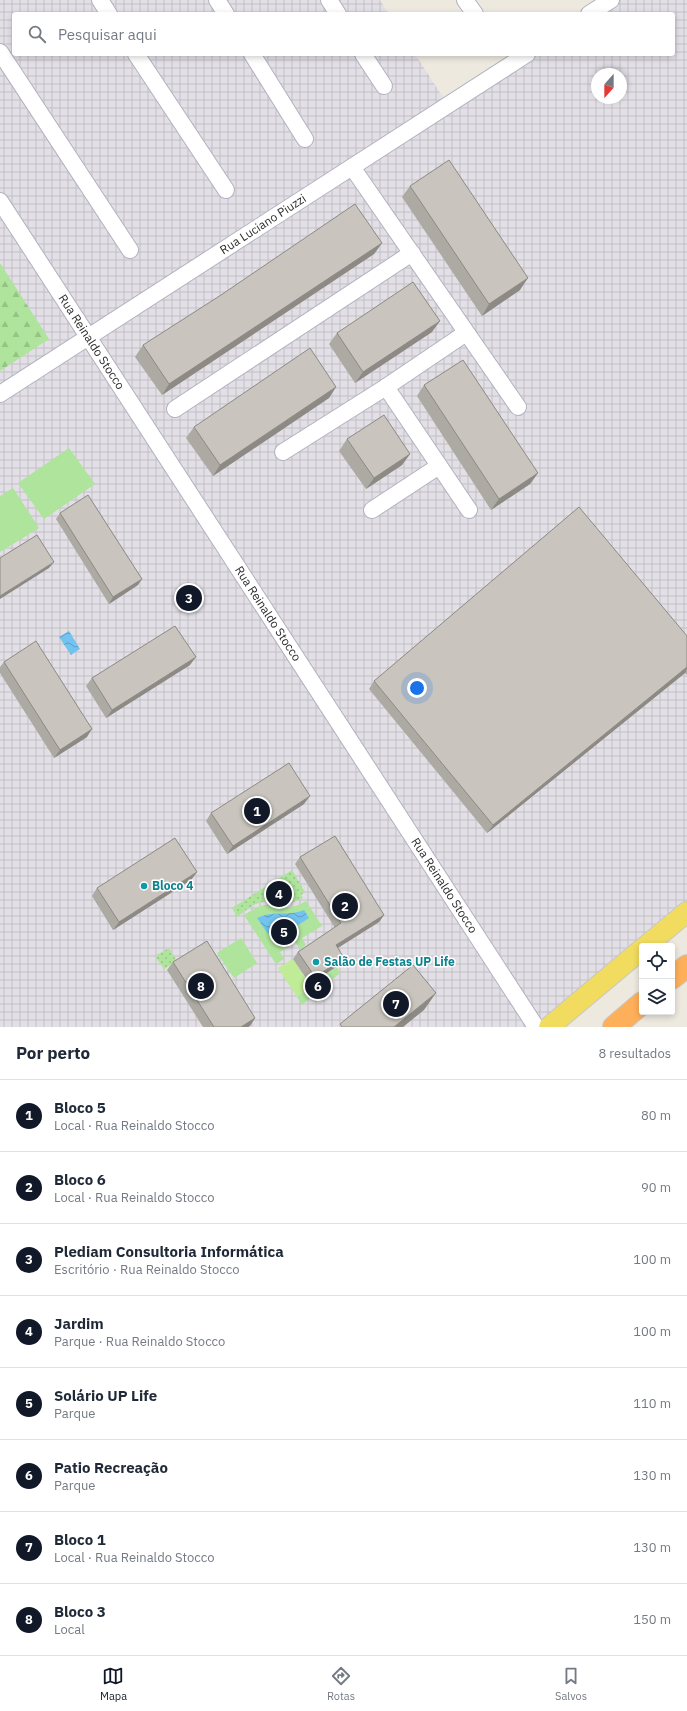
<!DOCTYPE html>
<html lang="pt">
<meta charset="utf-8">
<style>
:root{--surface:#fff;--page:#f2f2f3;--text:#1f2937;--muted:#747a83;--line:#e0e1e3;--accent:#111827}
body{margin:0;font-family:"IBM Plex Sans",sans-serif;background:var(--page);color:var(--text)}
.controls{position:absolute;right:12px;bottom:12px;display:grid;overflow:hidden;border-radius:4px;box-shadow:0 2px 6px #0003}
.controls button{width:36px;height:36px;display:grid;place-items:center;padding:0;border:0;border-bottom:1px solid var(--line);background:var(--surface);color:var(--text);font:20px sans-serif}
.compass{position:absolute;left:591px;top:68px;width:36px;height:36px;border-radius:50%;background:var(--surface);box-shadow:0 2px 6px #0003;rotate:201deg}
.you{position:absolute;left:417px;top:688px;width:14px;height:14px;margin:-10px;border:3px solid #fff;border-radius:50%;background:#1a73e8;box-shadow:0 0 0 6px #1a73e833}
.badge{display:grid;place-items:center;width:26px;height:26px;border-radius:50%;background:var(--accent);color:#fff;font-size:13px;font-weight:700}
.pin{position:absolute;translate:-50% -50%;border:2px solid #fff;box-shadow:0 1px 4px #0006}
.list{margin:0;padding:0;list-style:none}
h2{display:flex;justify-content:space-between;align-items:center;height:52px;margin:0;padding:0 16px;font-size:17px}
h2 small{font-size:13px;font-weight:400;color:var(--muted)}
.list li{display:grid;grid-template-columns:26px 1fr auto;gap:12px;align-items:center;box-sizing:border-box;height:72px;padding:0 16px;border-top:1px solid var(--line)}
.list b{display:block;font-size:15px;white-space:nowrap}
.list p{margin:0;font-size:13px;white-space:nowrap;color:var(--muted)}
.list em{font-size:13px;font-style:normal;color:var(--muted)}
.icon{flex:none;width:22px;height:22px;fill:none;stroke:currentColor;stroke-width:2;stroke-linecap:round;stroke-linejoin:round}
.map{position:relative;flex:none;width:687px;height:1027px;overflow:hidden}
.search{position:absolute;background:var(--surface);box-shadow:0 2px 6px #0003;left:12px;right:12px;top:12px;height:44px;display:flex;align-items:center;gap:10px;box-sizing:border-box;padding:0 14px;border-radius:4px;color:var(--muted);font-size:15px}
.sheet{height:628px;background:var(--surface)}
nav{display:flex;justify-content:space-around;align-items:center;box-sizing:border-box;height:56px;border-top:1px solid var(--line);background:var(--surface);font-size:11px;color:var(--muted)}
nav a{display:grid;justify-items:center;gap:2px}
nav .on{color:var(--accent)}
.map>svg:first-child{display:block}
</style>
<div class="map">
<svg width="687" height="1027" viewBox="0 0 687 1027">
<defs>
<pattern id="industrial-grid" width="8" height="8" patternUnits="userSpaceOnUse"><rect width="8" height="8" fill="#e2dfe6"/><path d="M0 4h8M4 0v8" fill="none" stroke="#c2c0c5"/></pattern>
<pattern id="forest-firs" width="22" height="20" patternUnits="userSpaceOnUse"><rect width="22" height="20" fill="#aee49b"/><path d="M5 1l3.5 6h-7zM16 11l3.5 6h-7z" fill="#96c486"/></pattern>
<pattern id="garden-dots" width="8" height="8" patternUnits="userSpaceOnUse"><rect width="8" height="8" fill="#aee49b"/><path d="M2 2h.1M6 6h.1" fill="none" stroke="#96c486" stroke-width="1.8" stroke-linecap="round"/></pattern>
<pattern id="water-waves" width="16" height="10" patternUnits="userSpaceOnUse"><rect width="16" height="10" fill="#72c3ef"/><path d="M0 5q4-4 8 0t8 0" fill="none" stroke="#5e9fc2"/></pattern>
</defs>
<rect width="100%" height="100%" fill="#eee9df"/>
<path fill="url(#industrial-grid)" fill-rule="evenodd" d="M0 0H380L389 14H14V54H415L448 105 527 54H673V14H589L611 0H687V912L549 1027H0ZM597 74H621V98H597Z"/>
<g fill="#aee49b">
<polygon points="69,448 95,484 44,519 18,483"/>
<polygon points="13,488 39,528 0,552 0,496"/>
<path d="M306 901 322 926 302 938 306 945 300 949 295 942 280 952 284 959 276 964 244 915C251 911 257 906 265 905 281 903 287 913 306 901Z"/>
<polygon points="241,938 257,963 234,978 217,953"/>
<polygon points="337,967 340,973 302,1005 297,997 311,987 310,984"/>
</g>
<polygon fill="url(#forest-firs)" points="0,263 49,339 0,371"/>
<g fill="url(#garden-dots)">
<path d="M292 870 305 892 301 895 303 898C285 908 275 898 259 903 251 905 244 912 237 917L232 908Z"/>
<polygon points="169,948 177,961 164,969 155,956"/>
</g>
<polygon fill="#c0eb97" points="293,959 311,987 297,997 278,968"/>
<g fill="url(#water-waves)">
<polygon points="69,631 80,649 71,655 59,637"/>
<path d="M304 910 309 918 283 935 281 932 274 930 268 934 257 918C273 910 286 917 304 910Z"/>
</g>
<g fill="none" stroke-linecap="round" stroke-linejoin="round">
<g stroke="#b2b3c0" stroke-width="18">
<g id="minor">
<polyline points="100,0 109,14"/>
<polyline points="217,0 226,14"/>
<polyline points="329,0 338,14"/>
<polyline points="465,0 475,14"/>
<polyline points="589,14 611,0"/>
<polyline points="0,52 130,250"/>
<polyline points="136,54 226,190"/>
<polyline points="252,54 305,139"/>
<polyline points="363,54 384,86"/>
<polyline points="352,167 518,407"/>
<path id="s1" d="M0 201 536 1027"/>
<polyline points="386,387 469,510"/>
<path id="s2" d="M0 394 527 54"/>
<polyline points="175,409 412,253"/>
<polyline points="283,452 386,387 466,333"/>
<polyline points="372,510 439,466"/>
</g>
</g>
<g stroke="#c8c8c8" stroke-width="22">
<g id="major">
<polyline points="646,946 687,912"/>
<polyline points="549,1027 642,949"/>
</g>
</g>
<g stroke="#c8c8c8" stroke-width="24">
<g id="highway">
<polyline points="672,978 687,966"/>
<polyline points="614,1027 642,1003"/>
</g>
</g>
<use href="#minor" stroke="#fff" stroke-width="16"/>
<use href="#major" stroke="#f1dc60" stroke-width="20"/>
<use href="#highway" stroke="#feaf59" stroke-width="22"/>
</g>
<g fill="#ada9a3">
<polygon points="410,186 520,290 482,316 402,197"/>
<polygon points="382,243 374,254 162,395 135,357 143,345"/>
<polygon points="432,332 355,383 329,344 337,333"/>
<polygon points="424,385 538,473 530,484 491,510 417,396"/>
<polygon points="336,387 329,398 213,476 186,438 194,427"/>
<polygon points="347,439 410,454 402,465 366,489 339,451"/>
<polygon points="60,513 138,585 109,604 56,519"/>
<polygon points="687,636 687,675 685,673 487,833 369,689 374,681"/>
<polygon points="4,662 87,737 54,758 0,673 0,667"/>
<polygon points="190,665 106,718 86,686 92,678"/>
<polygon points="304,804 227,854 206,821 211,813"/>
<polygon points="300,857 384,915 379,922 338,948 339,965 310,984 293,959 298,952 335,928 295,864"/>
<polygon points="197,872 191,880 113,930 92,896 97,888"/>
<polygon points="173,962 255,1018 250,1026 248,1027 203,1027 167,970"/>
</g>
<g fill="#8d8a85">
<polygon points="382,243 374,254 162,395 169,384"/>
<polygon points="528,278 520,290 482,316 489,304"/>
<polygon points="440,321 432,332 355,383 363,372"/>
<polygon points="336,387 329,398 213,476 220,465"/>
<polygon points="410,454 402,465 366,489 374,478"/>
<polygon points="538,473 530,484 491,510 499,499"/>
<polygon points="54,562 49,568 0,599 0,596"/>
<polygon points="142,579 138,585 109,604 113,597"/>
<polygon points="196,657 190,665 106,718 112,710"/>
<polygon points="687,667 687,669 685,673 487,833 493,825"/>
<polygon points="92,729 87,737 54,758 60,750"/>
<polygon points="310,796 304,804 227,854 233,846"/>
<polygon points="197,872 191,880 113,930 119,922"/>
<polygon points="384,915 379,922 331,952 336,945"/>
<polygon points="344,958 339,965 310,984 315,977"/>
<polygon points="436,993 424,1010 403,1027 394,1027"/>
<polygon points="255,1018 250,1026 248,1027 241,1027"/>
</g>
<g fill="#c9c5be" stroke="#8d8a85">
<polygon points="449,160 528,278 489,304 410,186"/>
<polygon points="355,204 382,243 169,384 143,345 221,295"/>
<polygon points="413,282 440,321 363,372 337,333"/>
<polygon points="310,348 336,387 220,465 194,427"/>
<polygon points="463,360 538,473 499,499 424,385"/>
<polygon points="384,415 410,454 374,478 347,439"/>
<polygon points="88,495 142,579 113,597 60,513"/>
<polygon points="579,507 687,636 687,667 493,825 374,681"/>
<polygon points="37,535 54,562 0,596 0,558"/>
<polygon points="175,626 196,657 112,710 92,678"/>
<polygon points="36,641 92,729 60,750 4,662"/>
<polygon points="289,763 310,796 233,846 211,813"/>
<polygon points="335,836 384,915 336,945 344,958 315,977 298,952 341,923 300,857"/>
<polygon points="175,838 197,872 119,922 97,888"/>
<polygon points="207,941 255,1018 241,1027 214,1027 173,962"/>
<polygon points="413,965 436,993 394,1027 342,1027 340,1024"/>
</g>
<g fill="#0f9aa8" stroke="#fff" stroke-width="1.5">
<circle cx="144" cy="886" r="4"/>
<circle cx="316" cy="962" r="4"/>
</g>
<g text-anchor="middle" stroke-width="3" stroke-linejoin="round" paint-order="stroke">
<g font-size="12" fill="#2c2c2c" stroke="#fff">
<text dy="4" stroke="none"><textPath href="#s2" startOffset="313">Rua Luciano Piuzzi</textPath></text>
<text dy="4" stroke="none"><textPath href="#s1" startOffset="168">Rua Reinaldo Stocco</textPath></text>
<text dy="4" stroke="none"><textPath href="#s1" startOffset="492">Rua Reinaldo Stocco</textPath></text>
<text dy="4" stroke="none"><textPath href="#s1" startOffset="816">Rua Reinaldo Stocco</textPath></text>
</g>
<g font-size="12" font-weight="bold" fill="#0d838f" stroke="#fff" text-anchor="start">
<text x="152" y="890">Bloco 4</text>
<text x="324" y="966">Salão de Festas UP Life</text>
</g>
</g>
</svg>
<div class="controls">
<button><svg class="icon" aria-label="locate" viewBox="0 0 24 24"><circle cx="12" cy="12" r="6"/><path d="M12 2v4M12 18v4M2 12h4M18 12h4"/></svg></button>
<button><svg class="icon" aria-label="layers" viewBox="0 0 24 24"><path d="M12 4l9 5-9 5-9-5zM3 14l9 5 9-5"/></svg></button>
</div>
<svg class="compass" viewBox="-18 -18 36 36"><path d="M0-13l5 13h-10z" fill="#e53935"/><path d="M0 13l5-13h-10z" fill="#747a83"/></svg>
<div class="you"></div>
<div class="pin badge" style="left:257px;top:811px">1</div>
<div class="pin badge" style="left:345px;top:906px">2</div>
<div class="pin badge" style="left:189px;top:598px">3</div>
<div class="pin badge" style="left:279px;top:894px">4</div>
<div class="pin badge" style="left:284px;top:932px">5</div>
<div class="pin badge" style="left:318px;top:986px">6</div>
<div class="pin badge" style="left:396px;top:1004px">7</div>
<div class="pin badge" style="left:201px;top:986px">8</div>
<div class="search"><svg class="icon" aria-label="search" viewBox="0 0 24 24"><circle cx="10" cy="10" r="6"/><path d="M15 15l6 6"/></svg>Pesquisar aqui</div>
</div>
<section class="sheet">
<h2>Por perto<small>8 resultados</small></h2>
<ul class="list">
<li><span class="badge">1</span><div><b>Bloco 5</b><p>Local · Rua Reinaldo Stocco</p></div><em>80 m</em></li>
<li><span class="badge">2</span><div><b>Bloco 6</b><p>Local · Rua Reinaldo Stocco</p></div><em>90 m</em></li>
<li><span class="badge">3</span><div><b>Plediam Consultoria Informática</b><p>Escritório · Rua Reinaldo Stocco</p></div><em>100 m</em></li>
<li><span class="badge">4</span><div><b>Jardim</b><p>Parque · Rua Reinaldo Stocco</p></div><em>100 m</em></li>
<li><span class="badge">5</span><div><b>Solário UP Life</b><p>Parque</p></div><em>110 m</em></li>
<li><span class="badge">6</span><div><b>Patio Recreação</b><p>Parque</p></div><em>130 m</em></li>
<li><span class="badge">7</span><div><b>Bloco 1</b><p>Local · Rua Reinaldo Stocco</p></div><em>130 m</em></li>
<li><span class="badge">8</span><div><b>Bloco 3</b><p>Local</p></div><em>150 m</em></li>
</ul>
</section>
<nav>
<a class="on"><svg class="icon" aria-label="map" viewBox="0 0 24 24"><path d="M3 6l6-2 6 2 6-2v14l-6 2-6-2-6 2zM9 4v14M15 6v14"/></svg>Mapa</a>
<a><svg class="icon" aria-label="directions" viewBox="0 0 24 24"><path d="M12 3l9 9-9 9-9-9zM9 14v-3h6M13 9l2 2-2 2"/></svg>Rotas</a>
<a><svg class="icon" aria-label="saved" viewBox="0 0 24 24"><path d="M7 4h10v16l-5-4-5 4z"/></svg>Salvos</a>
</nav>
